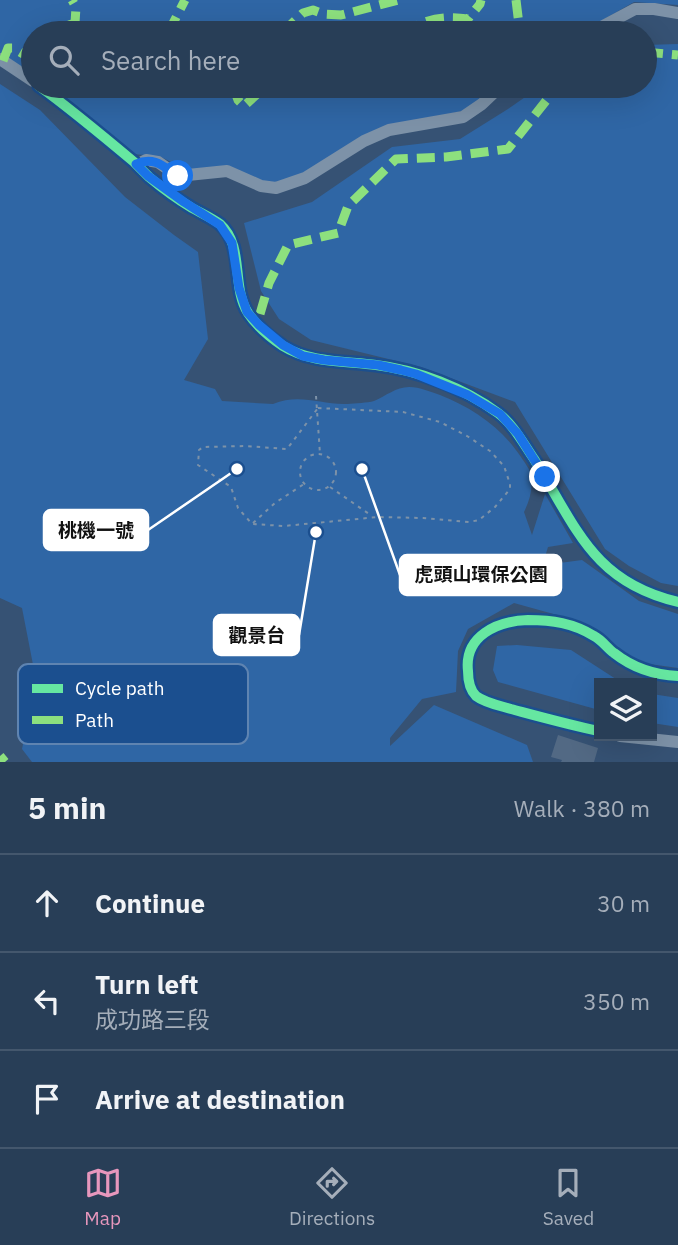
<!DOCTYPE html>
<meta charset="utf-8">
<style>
:root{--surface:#283e57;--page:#344961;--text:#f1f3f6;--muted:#a5aeba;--line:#44576d;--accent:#e797bd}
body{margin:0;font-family:"IBM Plex Sans","Noto Sans TC",sans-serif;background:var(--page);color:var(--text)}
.controls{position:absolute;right:21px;bottom:21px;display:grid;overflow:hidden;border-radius:0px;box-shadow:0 7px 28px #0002}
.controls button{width:63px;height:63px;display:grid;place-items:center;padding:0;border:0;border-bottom:2px solid var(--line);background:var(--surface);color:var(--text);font:35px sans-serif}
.stop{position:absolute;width:21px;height:21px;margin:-16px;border:5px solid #1a73e8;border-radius:50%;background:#fff}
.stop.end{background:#1a73e8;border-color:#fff;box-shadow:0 2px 7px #0008}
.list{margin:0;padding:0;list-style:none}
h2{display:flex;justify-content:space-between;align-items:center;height:91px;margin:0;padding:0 28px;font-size:30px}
h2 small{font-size:23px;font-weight:400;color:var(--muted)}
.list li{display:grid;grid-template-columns:46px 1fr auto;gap:21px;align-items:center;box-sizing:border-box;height:98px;padding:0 28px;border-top:2px solid var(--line)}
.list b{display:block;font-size:26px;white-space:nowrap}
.list p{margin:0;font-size:23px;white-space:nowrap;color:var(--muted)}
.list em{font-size:23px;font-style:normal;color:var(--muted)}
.icon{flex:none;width:38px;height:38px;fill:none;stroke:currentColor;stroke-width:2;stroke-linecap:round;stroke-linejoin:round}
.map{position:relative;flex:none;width:678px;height:762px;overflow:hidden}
.search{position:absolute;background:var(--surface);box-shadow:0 7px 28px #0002;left:21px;right:21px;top:21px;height:77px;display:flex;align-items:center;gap:18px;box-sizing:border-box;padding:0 24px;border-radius:38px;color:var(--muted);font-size:26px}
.sheet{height:385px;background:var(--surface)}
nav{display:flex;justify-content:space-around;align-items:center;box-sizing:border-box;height:98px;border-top:2px solid var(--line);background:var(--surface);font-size:19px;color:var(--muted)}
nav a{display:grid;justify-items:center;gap:4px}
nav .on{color:var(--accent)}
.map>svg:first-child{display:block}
</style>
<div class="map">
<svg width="678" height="762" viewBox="0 0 678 762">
<rect width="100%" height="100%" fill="#365274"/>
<g fill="#2f66a5">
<polygon points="0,0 678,0 678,5 634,2 580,33 33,33 33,77 0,54"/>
<polygon points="678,44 678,586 661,583 629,566 605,549 515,402 421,367 311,340 279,319 261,291 244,223 312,202 392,147 460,139 508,109 541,86 645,86 645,45"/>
<path d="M0 84 40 110 125 197 174 235 198 252 208 339 184 380 215 389 222 401 273 404C300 393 321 405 347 404 356 403 367 403 374 401 386 396 396 387 409 387 420 387 431 392 440 395 473 408 502 428 521 457 524 462 530 469 531 475 533 488 530 500 524 512L532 535 545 494 573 543 548 547 544 560 552 564 582 560 639 601 678 614V668L635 662 575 620 514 603 468 629 458 651 456 692 422 699 390 738V746L434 705 527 745 533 762H32L22 749 36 680 22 608 0 598Z"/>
<polygon points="44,86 496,86 467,110 390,127 294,180 265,183 189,171 159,156 131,154"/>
<polygon points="517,645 571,650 622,683 599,683 599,710 498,682 493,670 497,646"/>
<polygon points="652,694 678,698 678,727 652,723"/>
</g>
<polygon fill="#526984" points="558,735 598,748 594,762 561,762 562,760 551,757"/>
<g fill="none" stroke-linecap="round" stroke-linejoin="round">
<g stroke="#7d92a8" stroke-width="2" stroke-dasharray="3.5 5" stroke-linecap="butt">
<polyline points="316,396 320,454"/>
<polygon points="318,408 403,412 440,422 467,436 490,451 504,466 510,484 510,489 495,507 479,520 469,522 423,518 378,517 284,526 252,524 238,508 231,487 198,465 199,450 203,447 245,446 287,449"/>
<circle cx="318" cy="472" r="18"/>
<polyline points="330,487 372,516"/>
<polyline points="253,523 275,503 304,484"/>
</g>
<g stroke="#7d92a8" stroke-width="12">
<polyline points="590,33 635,9 654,9 678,13"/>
<polyline points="0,59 33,81"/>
<path d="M39 86C72 110 103 136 134 162 139 167 144 172 149 177 162 188 177 199 192 208 201 213 212 218 220 224 245 246 231 287 248 313 256 325 271 338 283 346 310 363 345 361 376 365 418 370 464 388 498 413 513 424 523 443 534 459 576 526 592 582 678 602"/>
<polyline points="136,165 146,160 158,162 178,176 227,171 261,186 276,188 305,178 364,141 389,130 463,117 482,104 501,86"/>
<path d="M599 731C570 725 541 717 511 709 501 706 485 703 476 696 470 690 468 679 468 671 464 636 497 621 528 620 552 620 573 623 594 636 602 640 607 648 614 653 633 668 655 675 678 676"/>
<polyline points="620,736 678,742"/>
</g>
<g stroke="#8de07e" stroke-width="9" stroke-dasharray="18 9" stroke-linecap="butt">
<polyline points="516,0 520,33"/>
<polyline points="43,33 75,23 76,7 72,0"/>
<polyline points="168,33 185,0"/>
<polyline points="282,33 303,13 313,10 324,14 341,15 398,0"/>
<polyline points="385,33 389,33"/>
<path d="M402 33C425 20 440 15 468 19L480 4 481 0"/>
<polyline points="645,52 678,55"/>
<polyline points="3,61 8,48 13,48 25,55 33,52"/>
<polyline points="151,86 169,93 217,86"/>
<polyline points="233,86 238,100 244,106 266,86"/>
<polyline points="260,314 269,283 288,245 338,233 348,206 396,159 446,157 508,149 553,92 564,86"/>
<polyline points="0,756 5,762"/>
</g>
<g stroke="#1b4f8f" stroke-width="15">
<g id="cycleway">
<path d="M39 86C72 110 103 136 134 162 139 167 144 172 149 177 162 188 177 199 192 208 201 213 212 218 220 224 245 246 231 287 248 313 256 325 271 338 283 346 310 363 345 361 376 365 418 370 464 388 498 413 513 424 523 443 534 459 576 526 592 582 678 602"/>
<path d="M599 731C570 725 541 717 511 709 501 706 485 703 476 696 470 690 468 679 468 671 464 636 497 621 528 620 552 620 573 623 594 636 602 640 607 648 614 653 633 668 655 675 678 676"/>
</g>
</g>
<use href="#cycleway" stroke="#66e7a1" stroke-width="10"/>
</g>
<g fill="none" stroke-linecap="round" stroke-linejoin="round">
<path stroke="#1a73e8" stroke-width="9" d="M178 176C163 166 154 156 136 164L148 176 184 202 220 225 232 243 239 288 247 312 259 325 283 345 303 356 324 360 378 365 401 370 416 374 468 395 500 414 518 434 545 477"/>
</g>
<rect x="18" y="664" width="230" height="80" rx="10" fill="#1b4f8f" stroke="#5f84b1" stroke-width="2"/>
<rect x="32" y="684" width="31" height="9" fill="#66e7a1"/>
<rect x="32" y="716" width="31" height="8" fill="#8de07e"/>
<g font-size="19" fill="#fff">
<text x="75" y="695">Cycle path</text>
<text x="75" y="727">Path</text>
</g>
<path fill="none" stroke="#fff" stroke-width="2.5" d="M237 469L148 530M362 469L400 575M316 532L299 635"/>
<g fill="#fff" stroke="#1b4f8f" stroke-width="2.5">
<circle cx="237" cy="469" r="7"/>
<circle cx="362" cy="469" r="7"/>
<circle cx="316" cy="532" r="7"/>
</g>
<g fill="#fff" stroke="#fff" stroke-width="2.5">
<rect x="44" y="510" width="104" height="40" rx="7"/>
<rect x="400" y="555" width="161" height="40" rx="7"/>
<rect x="214" y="615" width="85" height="40" rx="7"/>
</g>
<g font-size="19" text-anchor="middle" font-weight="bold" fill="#111">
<text x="96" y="537">桃機一號</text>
<text x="481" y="581">虎頭山環保公園</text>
<text x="257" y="642">觀景台</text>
</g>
</svg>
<div class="controls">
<button><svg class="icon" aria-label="layers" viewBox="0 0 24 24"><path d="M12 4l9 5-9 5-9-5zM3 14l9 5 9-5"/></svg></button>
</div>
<div class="stop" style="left:178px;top:176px"></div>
<div class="stop end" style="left:545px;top:477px"></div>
<div class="search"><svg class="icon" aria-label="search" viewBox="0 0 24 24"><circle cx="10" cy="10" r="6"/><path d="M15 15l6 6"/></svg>Search here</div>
</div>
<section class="sheet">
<h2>5 min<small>Walk · 380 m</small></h2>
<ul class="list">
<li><svg class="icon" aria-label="ahead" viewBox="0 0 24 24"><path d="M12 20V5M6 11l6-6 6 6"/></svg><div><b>Continue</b></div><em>30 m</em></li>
<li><svg class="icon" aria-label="left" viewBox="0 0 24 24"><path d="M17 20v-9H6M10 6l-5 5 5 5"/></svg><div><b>Turn left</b><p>成功路三段</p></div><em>350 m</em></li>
<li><svg class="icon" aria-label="arrive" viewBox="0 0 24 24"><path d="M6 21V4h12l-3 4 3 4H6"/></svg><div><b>Arrive at destination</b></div></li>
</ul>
</section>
<nav>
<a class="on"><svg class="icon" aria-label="map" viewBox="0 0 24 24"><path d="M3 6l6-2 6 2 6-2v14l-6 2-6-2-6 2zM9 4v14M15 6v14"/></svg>Map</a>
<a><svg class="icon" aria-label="directions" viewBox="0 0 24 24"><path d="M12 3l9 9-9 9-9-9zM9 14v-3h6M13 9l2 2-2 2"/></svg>Directions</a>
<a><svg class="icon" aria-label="saved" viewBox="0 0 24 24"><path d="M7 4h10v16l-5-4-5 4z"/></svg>Saved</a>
</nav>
